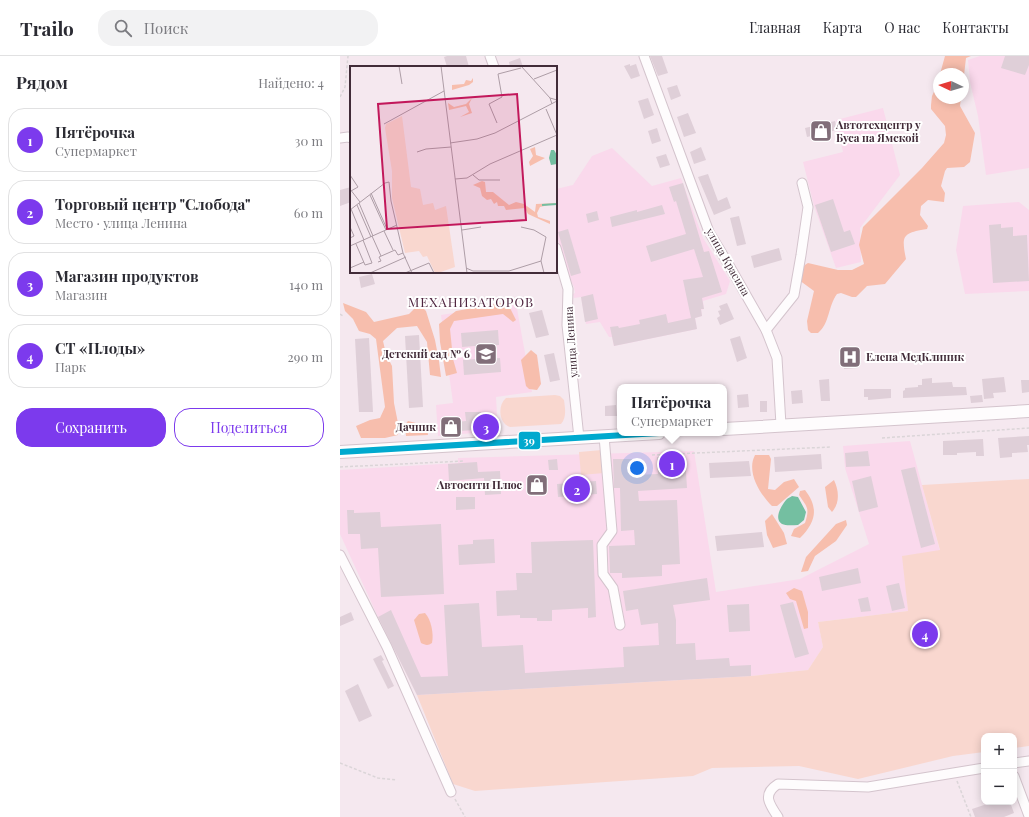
<!DOCTYPE html>
<html lang="ru">
<meta charset="utf-8">
<style>
:root{--surface:#fff;--page:#f2f2f3;--text:#2b2b33;--muted:#7c7c81;--line:#e1e1e2;--accent:#7c3aed}
body{margin:0;font-family:"Playfair Display",serif;background:var(--page);color:var(--text)}
.controls{position:absolute;right:12px;bottom:12px;display:grid;overflow:hidden;border-radius:8px;box-shadow:0 2px 10px #0003}
.controls button{width:36px;height:36px;display:grid;place-items:center;padding:0;border:0;border-bottom:1px solid var(--line);background:var(--surface);color:var(--text);font:20px sans-serif}
.compass{position:absolute;left:593px;top:12px;width:36px;height:36px;border-radius:50%;background:var(--surface);box-shadow:0 2px 10px #0003;rotate:274deg}
.you{position:absolute;left:297px;top:412px;width:14px;height:14px;margin:-10px;border:3px solid #fff;border-radius:50%;background:#1a73e8;box-shadow:0 0 0 6px #1a73e833}
.badge{display:grid;place-items:center;width:26px;height:26px;border-radius:50%;background:var(--accent);color:#fff;font-size:13px;font-weight:700}
.pin{position:absolute;translate:-50% -50%;border:2px solid #fff;box-shadow:0 1px 4px #0006}
.popup{position:absolute;left:277px;top:328px;width:110px;height:52px;box-sizing:border-box;display:grid;place-content:center;border-radius:8px;background:var(--surface);filter:drop-shadow(0 1px 3px #0005);font-size:13px;white-space:nowrap;color:var(--muted)}
.popup b{font-size:15px;color:var(--text)}
.popup::after{content:'';position:absolute;left:50%;top:100%;margin-left:-8px;border:8px solid transparent;border-top-color:var(--surface)}
.list{margin:0;padding:0;list-style:none}
h2{display:flex;justify-content:space-between;align-items:center;height:52px;margin:0;padding:0 16px;font-size:17px}
h2 small{font-size:13px;font-weight:400;color:var(--muted)}
.list li{display:grid;grid-template-columns:26px 1fr auto;gap:12px;align-items:center;box-sizing:border-box;height:64px;margin:0 8px 8px;padding:0 8px;border:1px solid var(--line);border-radius:16px}
.list b{display:block;font-size:15px;white-space:nowrap}
.list p{margin:0;font-size:13px;white-space:nowrap;color:var(--muted)}
.list em{font-size:13px;font-style:normal;color:var(--muted)}
.actions{display:flex;gap:8px;padding:12px 16px}
.actions a{flex:1;padding:9px 0;border:1px solid var(--accent);border-radius:16px;text-align:center;font-size:14px;color:var(--accent)}
.actions .main{background:var(--accent);color:#fff}
.icon{flex:none;width:22px;height:22px;fill:none;stroke:currentColor;stroke-width:2;stroke-linecap:round;stroke-linejoin:round}
.map{position:relative;flex:none;width:689px;height:761px;overflow:hidden}
header{display:flex;align-items:center;gap:24px;box-sizing:border-box;height:56px;padding:0 20px;background:var(--surface);border-bottom:1px solid var(--line)}
header strong{font-size:19px}
nav{display:flex;gap:22px;margin-inline-start:auto;font-size:14px}
.search{width:280px;height:36px;background:var(--page);display:flex;align-items:center;gap:10px;box-sizing:border-box;padding:0 14px;border-radius:16px;color:var(--muted);font-size:15px}
main{display:flex}
aside{flex:1;background:var(--surface)}
.map>svg:first-child{display:block}
</style>
<header>
<strong>Trailo</strong>
<div class="search"><svg class="icon" aria-label="search" viewBox="0 0 24 24"><circle cx="10" cy="10" r="6"/><path d="M15 15l6 6"/></svg>Поиск</div>
<nav><a>Главная</a><a>Карта</a><a>О нас</a><a>Контакты</a></nav>
</header>
<main>
<aside>
<h2>Рядом<small>Найдено: 4</small></h2>
<ul class="list">
<li><span class="badge">1</span><div><b>Пятёрочка</b><p>Супермаркет</p></div><em>30 m</em></li>
<li><span class="badge">2</span><div><b>Торговый центр &quot;Слобода&quot;</b><p>Место · улица Ленина</p></div><em>60 m</em></li>
<li><span class="badge">3</span><div><b>Магазин продуктов</b><p>Магазин</p></div><em>140 m</em></li>
<li><span class="badge">4</span><div><b>СТ «Плоды»</b><p>Парк</p></div><em>290 m</em></li>
</ul>
<div class="actions"><a class="main">Сохранить</a><a>Поделиться</a></div>
</aside>
<div class="map">
<svg width="689" height="761" viewBox="0 0 689 761">
<rect width="100%" height="100%" fill="#f5e8ef"/>
<g fill="#fad9ec">
<polygon points="640,0 689,0 689,112 646,119 638,60 630,26 628,4"/>
<polygon points="543,52 560,119 520,172 521,206 496,212 474,150 463,106 503,96 496,64"/>
<polygon points="272,92 312,130 341,122 363,182 390,225 386,238 363,245 364,253 361,254 362,260 355,262 357,273 274,290 272,281 269,281 260,266 246,268 241,241 234,242 233,238 235,237 234,231 229,221 216,176 216,133 233,129 252,100"/>
<polygon points="679,146 689,154 689,235 625,238 616,194 623,150"/>
<polygon points="176,247 192,336 156,341 158,375 98,380 96,349 113,347 101,259"/>
<polygon points="570,385 600,495 563,500 568,555 478,566 483,591 468,614 411,620 77,639 38,561 0,478 0,414 118,407 118,402 354,395 376,536 460,523 529,488 505,412 503,390"/>
</g>
<g fill="#f9d7cf">
<path d="M215 339 220 340 224 344C225 352 227 361 221 368L170 371C159 367 157 350 166 342Z"/>
<polygon points="262,394 264,417 241,419 239,396"/>
<polygon points="689,423 689,690 674,692 674,680 644,680 644,696 613,700 518,723 459,710 372,712 353,720 135,735 113,728 77,639 411,620 468,614 483,591 478,566 568,555 562,500 600,494 582,429"/>
</g>
<g fill="#f7bead">
<polygon points="605,0 631,0 626,2 623,28 623,18 600,18"/>
<path d="M599 25V42H621L620 50 635 77 630 106 624 111 607 112 605 115 601 130 605 137 604 146 588 144 581 150 580 159 588 170 587 173C563 177 561 179 566 203L545 228 527 230 516 241H512L501 237 497 238C488 250 490 267 478 277H471L468 274 467 265 474 235 459 224C460 216 461 211 468 207L498 214H512L524 208 519 189 523 171 582 112 604 87 606 79 605 70 591 53V49L592 40Z"/>
<polygon points="167,246 176,264 173,266 163,258 114,265 110,273 113,303 117,317 106,320 100,286 99,268 116,255"/>
<polygon points="3,247 26,256 34,266 69,258 79,248 86,255 95,284 99,305 101,321 90,319 87,286 77,270 57,272 43,285 46,298 52,310 54,347 58,367 58,379 45,382 21,382 16,370 30,364 40,362 45,351 36,283 30,278 19,275 13,263 5,255"/>
<polygon points="191,294 197,299 201,328 197,334 189,333 186,330 181,304"/>
<polygon points="68,365 80,368 87,372 88,379 66,380 65,369"/>
<path d="M415 399H429L431 403 428 433 435 434 444 426 454 423 459 431 437 450H432C420 438 406 416 415 399Z"/>
<path d="M494 424C499 435 500 447 492 456L488 451 485 431Z"/>
<path d="M465 434C479 452 476 466 460 482L451 480 454 473 465 467C470 452 467 451 459 439L460 435Z"/>
<polygon points="432,458 444,477 447,488 433,492 427,479 425,465"/>
<polygon points="506,464 507,469 496,485 475,500 468,515 461,516 466,501 496,468"/>
<polygon points="454,532 462,535 468,556 468,572 464,573 456,545 450,543 446,537"/>
<path d="M85 557C91 563 94 578 92 587 88 590 85 589 81 587L74 564 79 558Z"/>
</g>
<path fill="#74bfa1" d="M452 440 458 441 466 456 464 464 458 469C453 469 446 470 442 468 433 463 442 448 447 443 448 442 451 441 452 440Z"/>
<g fill="#dfcfd8">
<polygon points="107,0 126,0 129,11 107,11 104,1"/>
<polygon points="310,0 322,0 328,17 318,20"/>
<polygon points="665,0 689,0 689,9 685,19 661,12"/>
<polygon points="180,2 183,11 170,11 169,6"/>
<polygon points="290,8 290,10 296,8 300,20 291,23 284,10"/>
<polygon points="337,29 341,40 331,44 327,32"/>
<polygon points="308,42 314,59 304,63 298,45"/>
<polygon points="348,57 356,77 344,81 337,61"/>
<polygon points="495,65 497,74 467,81 465,72"/>
<polygon points="317,72 321,85 312,88 308,75"/>
<polygon points="361,91 366,104 354,108 350,96"/>
<polygon points="326,98 330,109 320,112 316,101"/>
<polygon points="368,118 378,145 387,141 391,152 374,159 358,121"/>
<polygon points="343,127 364,196 369,195 382,236 362,242 364,253 361,253 362,260 355,262 357,273 274,290 270,271 278,270 279,272 300,268 299,264 326,258 328,267 351,262 343,224 363,221 354,193 311,206 306,190 346,178 336,145 334,146 329,131"/>
<polygon points="11,131 11,146 0,150 0,134"/>
<polygon points="493,143 504,176 510,174 515,188 491,196 475,149"/>
<polygon points="322,149 325,158 272,171 270,161 297,154 297,156"/>
<polygon points="257,155 259,164 248,167 246,158"/>
<polygon points="399,160 406,188 397,190 390,162"/>
<polygon points="661,168 661,172 673,171 673,180 687,179 689,225 653,227 649,169"/>
<polygon points="228,173 241,217 231,220 218,176"/>
<polygon points="439,192 442,204 414,212 411,200"/>
<polygon points="32,218 35,228 21,232 19,221"/>
<polygon points="253,238 258,263 245,266 241,241"/>
<polygon points="387,247 394,263 380,269 377,262 380,260 378,255 381,254 379,250"/>
<polygon points="202,254 209,279 196,282 189,257"/>
<polygon points="158,274 159,289 145,290 146,303 160,302 161,316 124,319 123,304 136,303 135,290 122,291 121,277"/>
<polygon points="79,279 83,351 69,352 65,280"/>
<polygon points="400,280 407,302 397,306 390,283"/>
<polygon points="29,282 33,356 19,356 15,283"/>
<polygon points="516,290 518,312 504,313 503,291"/>
<polygon points="214,297 220,324 210,326 204,299"/>
<polygon points="664,321 666,336 653,337 654,342 644,343 642,323"/>
<polygon points="592,322 592,327 612,326 613,331 626,331 627,339 563,342 563,335 565,334 565,332 578,331 578,329 582,329 582,323"/>
<polygon points="489,323 490,345 481,345 479,324"/>
<polygon points="681,324 689,324 689,336 682,337"/>
<polygon points="524,333 551,333 551,342 528,344 528,341 524,341"/>
<polygon points="462,334 463,347 452,348 451,335"/>
<polygon points="408,338 409,351 398,352 397,339"/>
<polygon points="642,339 643,346 631,347 630,340"/>
<rect x="420" y="345" width="7" height="11"/>
<polygon points="276,349 277,360 265,360 265,350"/>
<polygon points="125,356 141,356 141,359 151,358 152,367 149,367 149,373 105,376 104,367 126,365"/>
<polygon points="689,380 689,389 687,389 688,396 672,397 672,401 660,402 658,382"/>
<polygon points="643,383 644,400 636,400 636,396 617,397 617,399 603,399 603,385"/>
<polygon points="528,395 530,410 506,411 505,397"/>
<polygon points="481,398 482,413 435,416 434,401"/>
<polygon points="345,400 347,432 298,435 299,445 337,444 340,508 322,509 322,520 282,522 282,517 270,517 269,490 295,489 294,474 281,475 280,432 274,432 273,403 292,403 293,419 318,418 317,401"/>
<polygon points="217,403 218,414 209,414 208,404"/>
<polygon points="409,405 411,420 370,422 369,407"/>
<polygon points="137,406 138,416 160,415 161,438 145,439 144,422 109,425 108,408"/>
<polygon points="575,411 595,488 581,492 561,414"/>
<polygon points="531,420 538,451 519,456 512,425"/>
<polygon points="256,425 257,438 218,441 217,428"/>
<polygon points="116,441 135,441 135,453 116,454"/>
<polygon points="7,454 14,454 14,457 40,456 41,471 101,468 104,538 41,541 38,492 21,493 20,478 8,478"/>
<polygon points="422,476 424,491 377,495 375,480"/>
<polygon points="154,483 155,507 119,509 118,489 133,488 133,484"/>
<polygon points="253,484 256,561 248,562 248,552 212,554 212,565 197,565 197,562 180,562 180,559 157,560 156,535 177,534 176,517 192,517 191,486"/>
<polygon points="518,512 521,527 482,535 479,521"/>
<polygon points="367,522 370,544 333,549 336,564 336,588 355,587 356,604 389,602 390,610 411,609 411,620 77,639 38,561 51,554 81,621 108,620 104,549 139,547 142,591 183,589 185,617 284,611 283,591 319,589 318,567 301,569 298,553 286,555 283,535"/>
<polygon points="559,527 565,552 552,555 546,530"/>
<polygon points="528,541 531,555 521,556 518,543"/>
<polygon points="453,546 469,598 455,602 440,549"/>
<polygon points="409,548 410,575 389,576 387,549"/>
<polygon points="11,556 14,564 0,570 0,561"/>
<polygon points="41,599 44,604 42,605 54,630 48,633 33,603"/>
<polygon points="18,628 32,660 19,666 5,635"/>
<polygon points="653,746 670,746 674,757 664,761 635,761 632,753"/>
</g>
<g fill="none" stroke-linecap="round" stroke-linejoin="round">
<g stroke="#d4c4cd" stroke-width="11">
<g id="minor">
<polyline points="150,0 154,11"/>
<polyline points="304,0 369,176 386,204 426,274 437,302 441,369"/>
<polyline points="0,82 8,81 11,82"/>
<polyline points="216,192 228,233 227,269 239,382"/>
<polyline points="426,274 454,239 461,199 468,151 462,127"/>
<polyline points="264,380 272,475 262,489 263,518 273,532 280,569"/>
<polyline points="0,499 47,591 111,736"/>
<polyline points="674,707 689,705"/>
<polyline points="674,720 689,760"/>
<path d="M438 761C429 748 422 738 438 728L528 731 644 712"/>
</g>
</g>
<g stroke="#d4c4cd" stroke-width="14">
<g id="major">
<polyline points="384,373 689,355"/>
<polyline points="0,396 319,377"/>
</g>
</g>
<g stroke="#dbd5d8" stroke-width="1.5" stroke-dasharray="3 2" stroke-linecap="butt">
<polyline points="0,41 5,31 8,0"/>
<polyline points="0,258 3,260"/>
<polyline points="542,382 689,372"/>
<polyline points="312,399 491,391"/>
<polyline points="0,411 123,405"/>
<polyline points="0,707 38,722 57,724"/>
<polyline points="617,725 631,761"/>
<polyline points="115,743 125,761"/>
</g>
<use href="#minor" stroke="#fefcfd" stroke-width="9"/>
<use href="#major" stroke="#fefcfd" stroke-width="12"/>
<g stroke="#fff" stroke-width="9">
<polyline id="bus-1" points="0,396 319,377"/>
</g>
<use href="#bus-1" stroke="#00a9ce" stroke-width="6"/>
</g>
<defs>
<g id="shop-square" transform="scale(1.15)"><rect x="-9" y="-9" width="18" height="18" rx="4" fill="#816e79" stroke="#fff"/><path d="M-5-2.5h2.3a2.7 3.5 0 0 1 5.4 0H5L5.5 6h-11ZM-1.5-2.5h3a1.5 2.3 0 0 0-3 0Z" fill="#fff"/></g>
<g id="school-square" transform="scale(1.15)"><rect x="-9" y="-9" width="18" height="18" rx="4" fill="#816e79" stroke="#fff"/><path d="M0-5L7-2L0 1L-7-2ZM-4 1L0 2.5L4 1V4Q0 6-4 4Z" fill="#fff"/></g>
<g id="hospital-square" transform="scale(1.15)"><rect x="-9" y="-9" width="18" height="18" rx="4" fill="#816e79" stroke="#fff"/><path d="M-5-5h3v3.5h4V-5h3V5h-3V1.5h-4V5h-3Z" fill="#fff"/></g>
</defs>
<g fill-rule="evenodd">
<use href="#shop-square" x="481" y="75"/>
<use href="#school-square" x="146" y="298"/>
<use href="#hospital-square" x="510" y="301"/>
<use href="#shop-square" x="111" y="371"/>
<use href="#shop-square" x="197" y="429"/>
</g>
<g text-anchor="middle" stroke-width="4" stroke-linejoin="round" paint-order="stroke">
<g font-size="11" font-weight="bold" fill="#422c39" stroke="#fff" text-anchor="end">
<text x="496" y="73" text-anchor="start">Автотехцентр у<tspan x="496" dy="13">Буса на Ямской</tspan></text>
<text x="130" y="302">Детский сад № 6</text>
<text x="526" y="305" text-anchor="start">Елена МедКлиник</text>
<text x="96" y="375">Дачник</text>
<text x="182" y="433">Автосити Плюс</text>
</g>
<g font-size="11" fill="#422c39" stroke="#fff">
<text transform="translate(388 206) rotate(60)" y="4">улица Красина</text>
<text transform="translate(231 286) rotate(-94)" y="4">улица Ленина</text>
</g>
<g font-size="13" letter-spacing="1" fill="#4e243f" stroke="#fff">
<text x="131" y="251">МЕХАНИЗАТОРОВ</text>
</g>
</g>
<g transform="translate(10 10)">
<rect width="207" height="207" fill="#f5e8ef"/>
<path d="M52 50 61 121 70 123 73 139 83 137 85 144 96 140 105 201 88 207H85L77 190 73 191 69 185 55 187 42 132V105L35 62 36 58Z" fill="#f9d7cf"/>
<path d="M123 12V16L119 19 102 24V19L114 18 116 14 121 15ZM122 32 119 38 122 47 110 51 119 46 116 40 99 44 98 37 104 41 116 38ZM185 81 186 89 195 92 180 100 179 96 183 90 180 83ZM132 115 135 116 136 126H143L159 139 166 136 174 138 185 146 186 138 207 137 190 141 187 147 188 151 200 155V158L178 148 175 142 156 144 154 140H148L147 136 144 138 141 133 137 134 132 130 130 122 123 119Z" fill="#f7bead"/>
<path d="M201 84H204L207 89V98L201 99 199 92Z" fill="#74bfa1"/>
<path fill="none" stroke="#74bfa1" stroke-width="2" d="M192 139 207 138"/>
<path fill="none" stroke="#ad9da6" stroke-width="1" d="M49 0 52 18M91 0 117 207M171 0 200 32M184 13 207 4M202 38 200 32 207 34M196 43 207 69M147 57 139 38 152 31 148 8 171 2M34 58 94 25M100 77 127 73 145 67 207 35M67 86 76 83 101 81M0 109 8 121 1 125M123 109 129 114H150M105 113 117 112 140 98 207 69M0 123 10 136M21 127 37 163M20 129 36 164M9 137 23 170M7 139 21 171M1 143 14 174M0 144 35 117 39 116 41 135 53 187 62 207M0 161 4 170 0 172M171 161 184 164 196 171M112 164 131 161M34 165 43 184M22 170 31 190M6 178 15 199 22 197 13 174M0 180 47 159M28 196 31 195 29 191 45 184 48 189 53 187M0 202 14 196M116 202 123 205H159L191 195M20 207 56 191M55 207 79 197 84 207M194 207 191 195 196 171"/>
<path fill="#c2185b" fill-opacity="0.15" stroke="#c2185b" stroke-width="2" d="M167 28 176 154 37 163 28 38Z"/>
<rect width="207" height="207" fill="none" stroke="#422c39" stroke-width="2"/>
</g>
<rect stroke="#fff" stroke-width="1.5" x="178" y="375" width="23" height="19" rx="4" fill="#00a9ce"/>
<g font-size="11" text-anchor="middle" font-weight="bold" fill="#fff">
<text x="189" y="389">39</text>
</g>
</svg>
<div class="controls">
<button>+</button>
<button>−</button>
</div>
<svg class="compass" viewBox="-18 -18 36 36"><path d="M0-13l5 13h-10z" fill="#e53935"/><path d="M0 13l5-13h-10z" fill="#7c7c81"/></svg>
<div class="you"></div>
<div class="pin badge" style="left:332px;top:408px">1</div>
<div class="popup"><b>Пятёрочка</b>Супермаркет</div>
<div class="pin badge" style="left:237px;top:433px">2</div>
<div class="pin badge" style="left:146px;top:371px">3</div>
<div class="pin badge" style="left:585px;top:578px">4</div>
</div>
</main>
